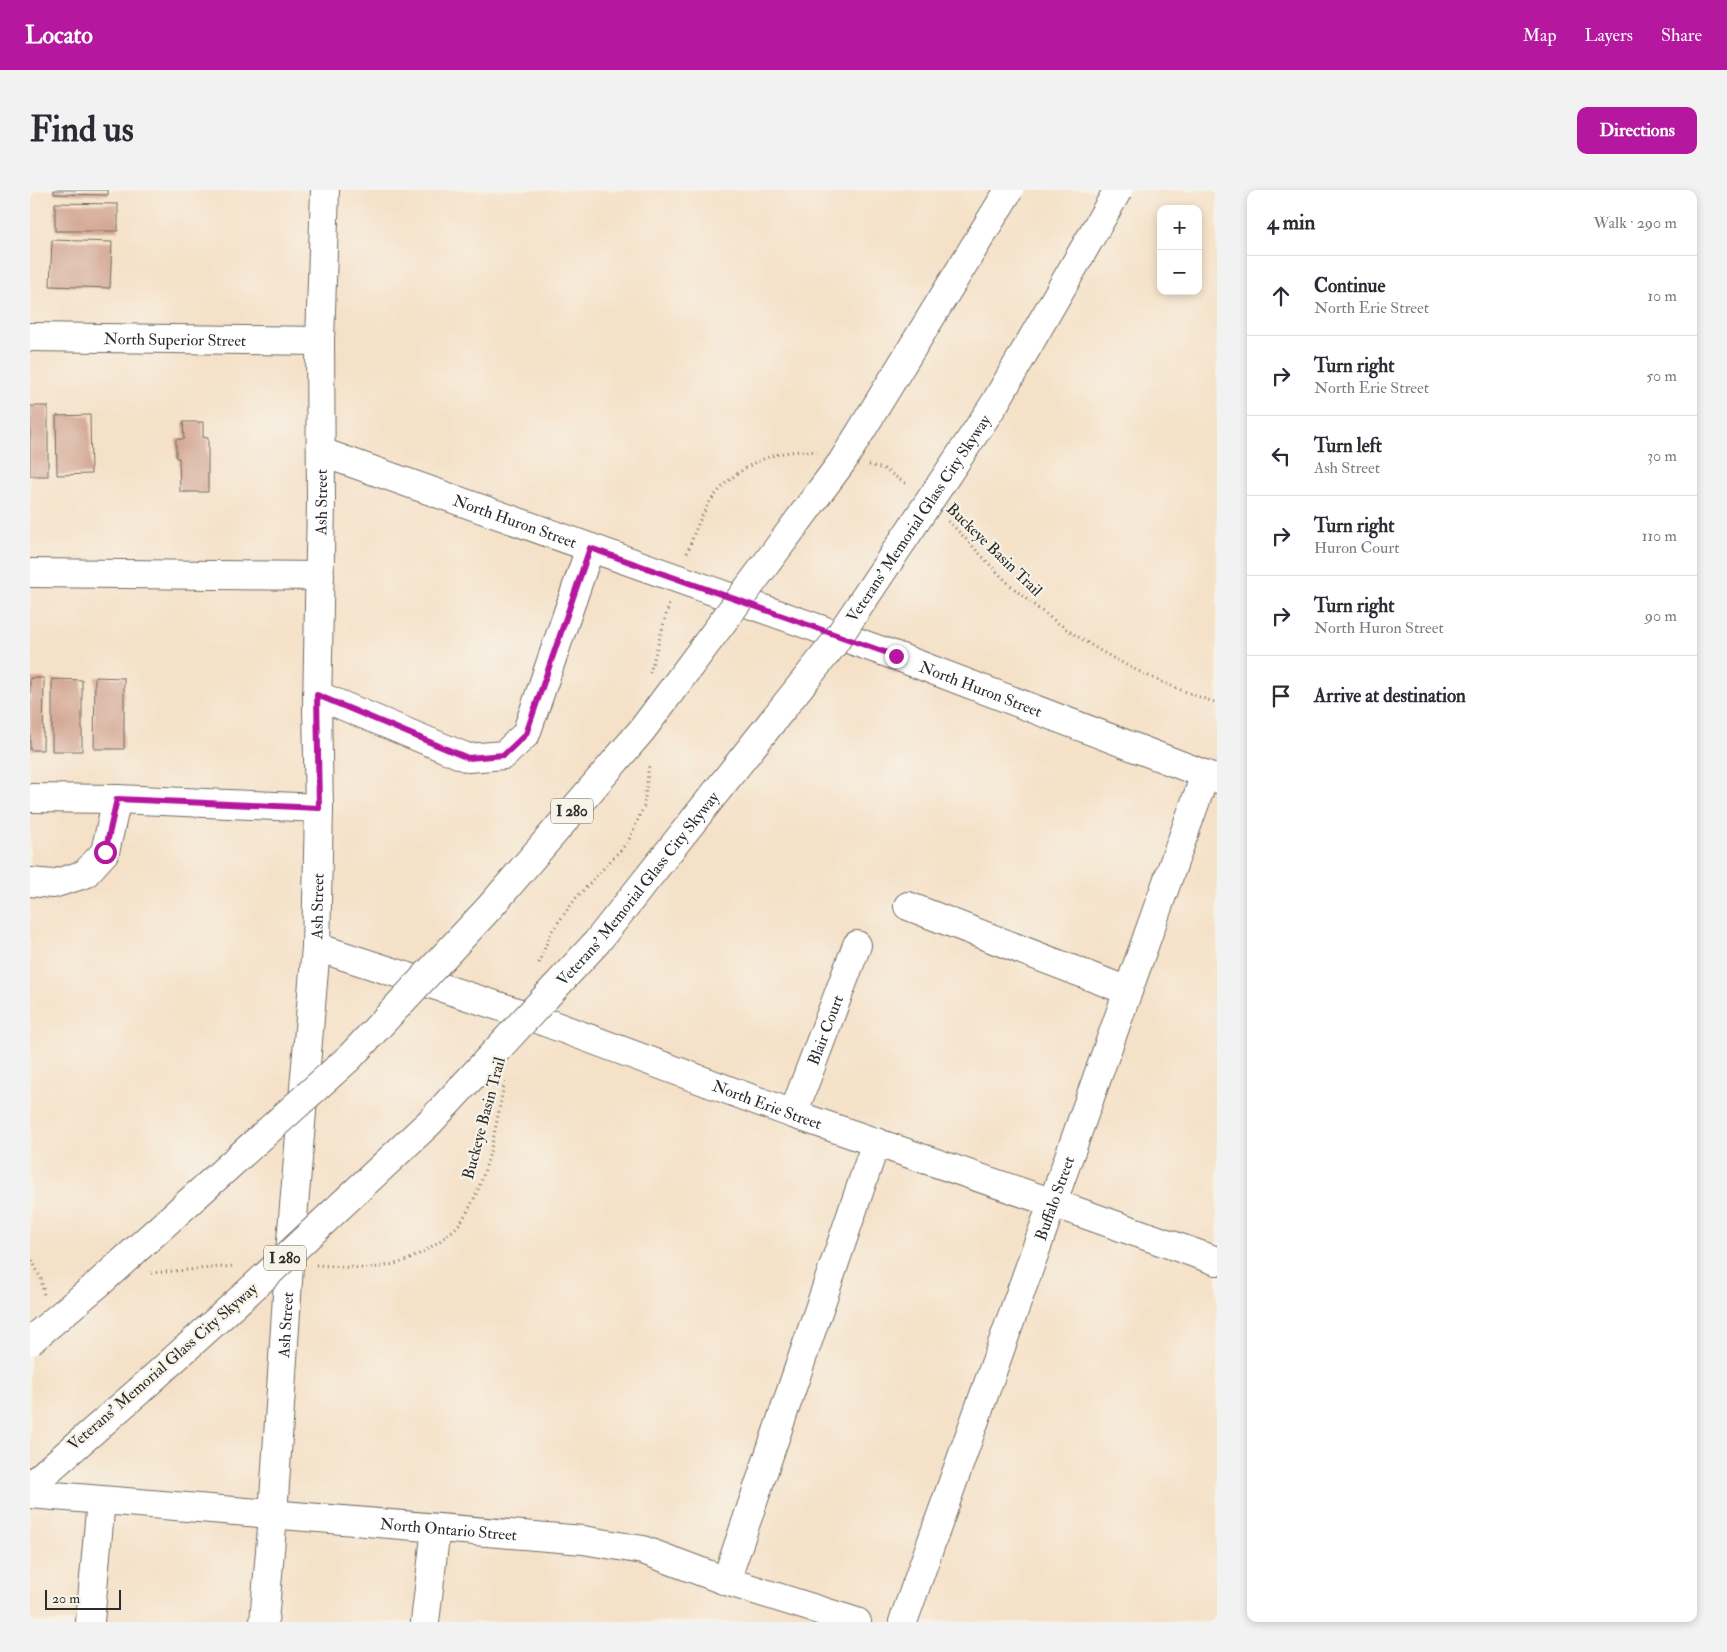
<!DOCTYPE html>
<meta charset="utf-8">
<style>
:root{--surface:#fff;--page:#f2f2f3;--text:#2b2b33;--muted:#7c7c81;--line:#e1e1e2;--accent:#b5179e}
body{margin:0;font-family:"IM FELL Double Pica",serif;background:var(--page);color:var(--text)}
.controls{position:absolute;right:15px;top:15px;display:grid;overflow:hidden;border-radius:10px;box-shadow:0 2px 8px #0003}
.controls button{width:45px;height:45px;display:grid;place-items:center;padding:0;border:0;border-bottom:1px solid var(--line);background:var(--surface);color:var(--text);font:25px sans-serif}
.scale{position:absolute;left:15px;bottom:12px;width:76px;box-sizing:border-box;padding-left:5px;border:2px solid #2b2b2b;border-top:0;font-size:14px;line-height:18px;white-space:nowrap;color:#2b2b2b;-webkit-text-stroke:4px #f7f3e8;paint-order:stroke}
.stop{position:absolute;width:15px;height:15px;margin:-11px;border:4px solid #b5179e;border-radius:50%;background:#fff}
.stop.end{background:#b5179e;border-color:#fff;box-shadow:0 1px 5px #0008}
.list{margin:0;padding:0;list-style:none}
h2{display:flex;justify-content:space-between;align-items:center;height:65px;margin:0;padding:0 20px;font-size:21px}
h2 small{font-size:16px;font-weight:400;color:var(--muted)}
.list li{display:grid;grid-template-columns:32px 1fr auto;gap:15px;align-items:center;box-sizing:border-box;height:80px;padding:0 20px;border-top:1px solid var(--line)}
.list b{display:block;font-size:19px;white-space:nowrap}
.list p{margin:0;font-size:16px;white-space:nowrap;color:var(--muted)}
.list em{font-size:16px;font-style:normal;color:var(--muted)}
.icon{flex:none;width:28px;height:28px;fill:none;stroke:currentColor;stroke-width:2;stroke-linecap:round;stroke-linejoin:round}
.map{position:relative;flex:none;width:1187px;height:1432px;overflow:hidden;border-radius:10px}
header{display:flex;align-items:center;gap:30px;box-sizing:border-box;height:70px;padding:0 25px;background:var(--accent);color:#fff}
header strong{font-size:24px}
nav{display:flex;gap:28px;margin-inline-start:auto;font-size:18px}
.intro{display:flex;align-items:center;justify-content:space-between;box-sizing:border-box;height:120px;padding:0 30px}
h1{margin:0;font-size:35px}
.button{padding:12px 22px;border-radius:10px;background:var(--accent);color:#fff;font-size:18px;font-weight:700}
main{display:flex;gap:30px;padding:0 30px}
aside{flex:1;background:var(--surface);border-radius:10px;box-shadow:0 2px 8px #0003}
.map>svg:first-child{display:block}
</style>
<header>
<strong>Locato</strong>
<nav><a>Map</a><a>Layers</a><a>Share</a></nav>
</header>
<div class="intro"><h1>Find us</h1><a class="button">Directions</a></div>
<main>
<div class="map">
<svg width="1187" height="1432" viewBox="0 0 1187 1432">
<rect width="100%" height="100%" fill="#f7f3e8"/>
<filter id="ink" filterUnits="userSpaceOnUse"><feTurbulence type="fractalNoise" baseFrequency=".02" numOctaves="2"/><feDisplacementMap in="SourceGraphic" scale="10" xChannelSelector="R" yChannelSelector="G"/><feConvolveMatrix kernelMatrix="1 2 1 2 8 2 1 2 1" color-interpolation-filters="sRGB"/></filter>
<filter id="wash" filterUnits="userSpaceOnUse"><feTurbulence type="fractalNoise" baseFrequency=".0096" numOctaves="4" result="noise"/><feDisplacementMap in="SourceGraphic" scale="20" xChannelSelector="R" yChannelSelector="G"/><feGaussianBlur stdDeviation="1.12" result="paint"/><feColorMatrix in="noise" values="0 0 0 0 0 0 0 0 0 0 0 0 0 0 0 0 0 1.4 0 .05"/><feComposite in="paint" operator="in"/></filter>
<g filter="url(#wash)">
<rect width="100%" height="100%" fill="#f5e1c8"/>
<g id="blocks">
<g fill="#d3a693">
<polygon points="24,0 78,0 78,5 24,4"/>
<polygon points="25,13 88,14 88,41 25,41"/>
<polygon points="22,50 82,52 80,98 20,96"/>
<rect x="0" y="216" width="18" height="70"/>
<polygon points="60,225 61,284 27,285 26,226"/>
<polygon points="153,232 173,232 173,247 178,248 178,302 150,302 149,268 146,268 146,249 154,249"/>
<polygon points="65,487 94,488 94,559 64,559"/>
<polygon points="0,488 14,488 13,560 0,560"/>
<polygon points="22,489 52,490 52,561 22,561"/>
</g>
</g>
</g>
<g filter="url(#ink)">
<use href="#blocks" fill-opacity="0" stroke="#726b62" stroke-width="1"/>
<g fill="none" stroke-linecap="round" stroke-linejoin="round">
<g stroke="#726b62" stroke-width="30">
<g id="minor">
<path id="s1" d="M0 147 290 151"/>
<path id="s2" d="M291 262 866 466 1187 589"/>
<polyline points="0,383 290,386"/>
<polyline points="287,505 438,568 474,565 496,544 560,358"/>
<polyline points="0,608 87,609 289,618"/>
<polyline points="0,692 23,694 55,684 75,662 87,609"/>
<polyline points="878,716 1098,801"/>
<path id="s3" d="M286 757 496 825 763 924 1023 1013 1187 1071"/>
<path id="s4" d="M763 924 827 755"/>
<path id="s5" d="M0 1304 553 1350 613 1360 696 1391 827 1432"/>
<polyline points="696,1391 846,952"/>
<polyline points="60,1432 71,1310"/>
<path id="s6" d="M234 1432 243 1325 259 1075 286 757 289 618 287 517 291 312 290 151 295 0"/>
<polyline points="395,1432 406,1338"/>
<path id="s7" d="M873 1432 1175 585"/>
</g>
</g>
<g stroke="#726b62" stroke-width="30">
<polyline id="highway" points="0,1296 109,1201"/>
</g>
<g stroke="#726b62" stroke-width="3" stroke-dasharray="1 4" stroke-linecap="butt">
<polyline points="839,275 854,279 878,295"/>
<path d="M918 331C942 354 963 380 988 402 1048 453 1112 488 1187 513"/>
<path d="M657 363C664 344 672 320 686 304 711 274 748 257 787 262"/>
<polyline points="620,483 639,414"/>
<polyline points="509,773 521,742 546,708 598,652 614,616 619,574"/>
<polyline points="0,1066 11,1089 14,1105"/>
<path d="M286 1075C309 1076 336 1081 359 1075 372 1073 383 1068 394 1061 406 1054 421 1044 430 1033 458 994 465 937 475 891"/>
<polyline points="121,1083 205,1076"/>
</g>
<use href="#minor" stroke="#fff" stroke-width="28"/>
<use href="#highway" stroke="#fff" stroke-width="28"/>
<g stroke="#726b62" stroke-width="30" stroke-linecap="butt">
<g id="highway-bridge">
<polyline points="0,1151 68,1094 320,867 460,717 612,540 812,272 979,0"/>
<path id="s8" d="M109 1201 228 1093 399 933 566 753 803 455 965 213 1088 0"/>
</g>
</g>
<use href="#highway-bridge" stroke="#fff" stroke-width="28"/>
</g>
</g>
<g fill="none" stroke-linecap="round" stroke-linejoin="round" filter="url(#ink)">
<polyline stroke="#b5179e" stroke-width="6" points="75,662 87,609 289,618 287,505 438,568 474,565 496,544 560,358 866,466"/>
</g>
<g text-anchor="middle" stroke-width="4.5" stroke-linejoin="round" paint-order="stroke">
<g fill="#f7f3e8" stroke="#686764" stroke-width="1">
<rect x="521" y="608.5" width="42" height="25" rx="4"/>
<rect x="234" y="1055.5" width="42" height="25" rx="4"/>
</g>
<g font-size="15" font-weight="bold" fill="#2b2b2b">
<text x="542" y="626">I 280</text>
<text x="255" y="1073">I 280</text>
</g>
<g font-size="16" fill="#2b2b2b" stroke="#f7f3e8">
<text dy="6" stroke="none"><textPath href="#s1" startOffset="145">North Superior Street</textPath></text>
<text dy="6" stroke="none"><textPath href="#s6" startOffset="1122">Ash Street</textPath></text>
<text dy="6" stroke="none"><textPath href="#s8" startOffset="1174">Veterans' Memorial Glass City Skyway</textPath></text>
<text dy="6" stroke="none"><textPath href="#s2" startOffset="206">North Huron Street</textPath></text>
<text transform="translate(965 359) rotate(44)" y="6">Buckeye Basin Trail</text>
<text dy="6" stroke="none"><textPath href="#s2" startOffset="701">North Huron Street</textPath></text>
<text dy="6" stroke="none"><textPath href="#s8" startOffset="709">Veterans' Memorial Glass City Skyway</textPath></text>
<text dy="6" stroke="none"><textPath href="#s6" startOffset="718">Ash Street</textPath></text>
<text dy="6" stroke="none"><textPath href="#s4" startOffset="90">Blair Court</textPath></text>
<text dy="6" stroke="none"><textPath href="#s3" startOffset="478">North Erie Street</textPath></text>
<text transform="translate(453 928) rotate(-75)" y="6">Buckeye Basin Trail</text>
<text dy="6" stroke="none"><textPath href="#s7" startOffset="450">Buffalo Street</textPath></text>
<text dy="6" stroke="none"><textPath href="#s6" startOffset="298">Ash Street</textPath></text>
<text transform="translate(132 1176) rotate(-41)" y="6">Veterans' Memorial Glass City Skyway</text>
<text dy="6" stroke="none"><textPath href="#s5" startOffset="420">North Ontario Street</textPath></text>
</g>
</g>
</svg>
<div class="controls">
<button>+</button>
<button>−</button>
</div>
<div class="scale">20 m</div>
<div class="stop" style="left:75px;top:662px"></div>
<div class="stop end" style="left:866px;top:466px"></div>
</div>
<aside>
<h2>4 min<small>Walk · 290 m</small></h2>
<ul class="list">
<li><svg class="icon" aria-label="ahead" viewBox="0 0 24 24"><path d="M12 20V5M6 11l6-6 6 6"/></svg><div><b>Continue</b><p>North Erie Street</p></div><em>10 m</em></li>
<li><svg class="icon" aria-label="right" viewBox="0 0 24 24"><path d="M7 20v-9h11M14 6l5 5-5 5"/></svg><div><b>Turn right</b><p>North Erie Street</p></div><em>50 m</em></li>
<li><svg class="icon" aria-label="left" viewBox="0 0 24 24"><path d="M17 20v-9H6M10 6l-5 5 5 5"/></svg><div><b>Turn left</b><p>Ash Street</p></div><em>30 m</em></li>
<li><svg class="icon" aria-label="right" viewBox="0 0 24 24"><path d="M7 20v-9h11M14 6l5 5-5 5"/></svg><div><b>Turn right</b><p>Huron Court</p></div><em>110 m</em></li>
<li><svg class="icon" aria-label="right" viewBox="0 0 24 24"><path d="M7 20v-9h11M14 6l5 5-5 5"/></svg><div><b>Turn right</b><p>North Huron Street</p></div><em>90 m</em></li>
<li><svg class="icon" aria-label="arrive" viewBox="0 0 24 24"><path d="M6 21V4h12l-3 4 3 4H6"/></svg><div><b>Arrive at destination</b></div></li>
</ul>
</aside>
</main>
